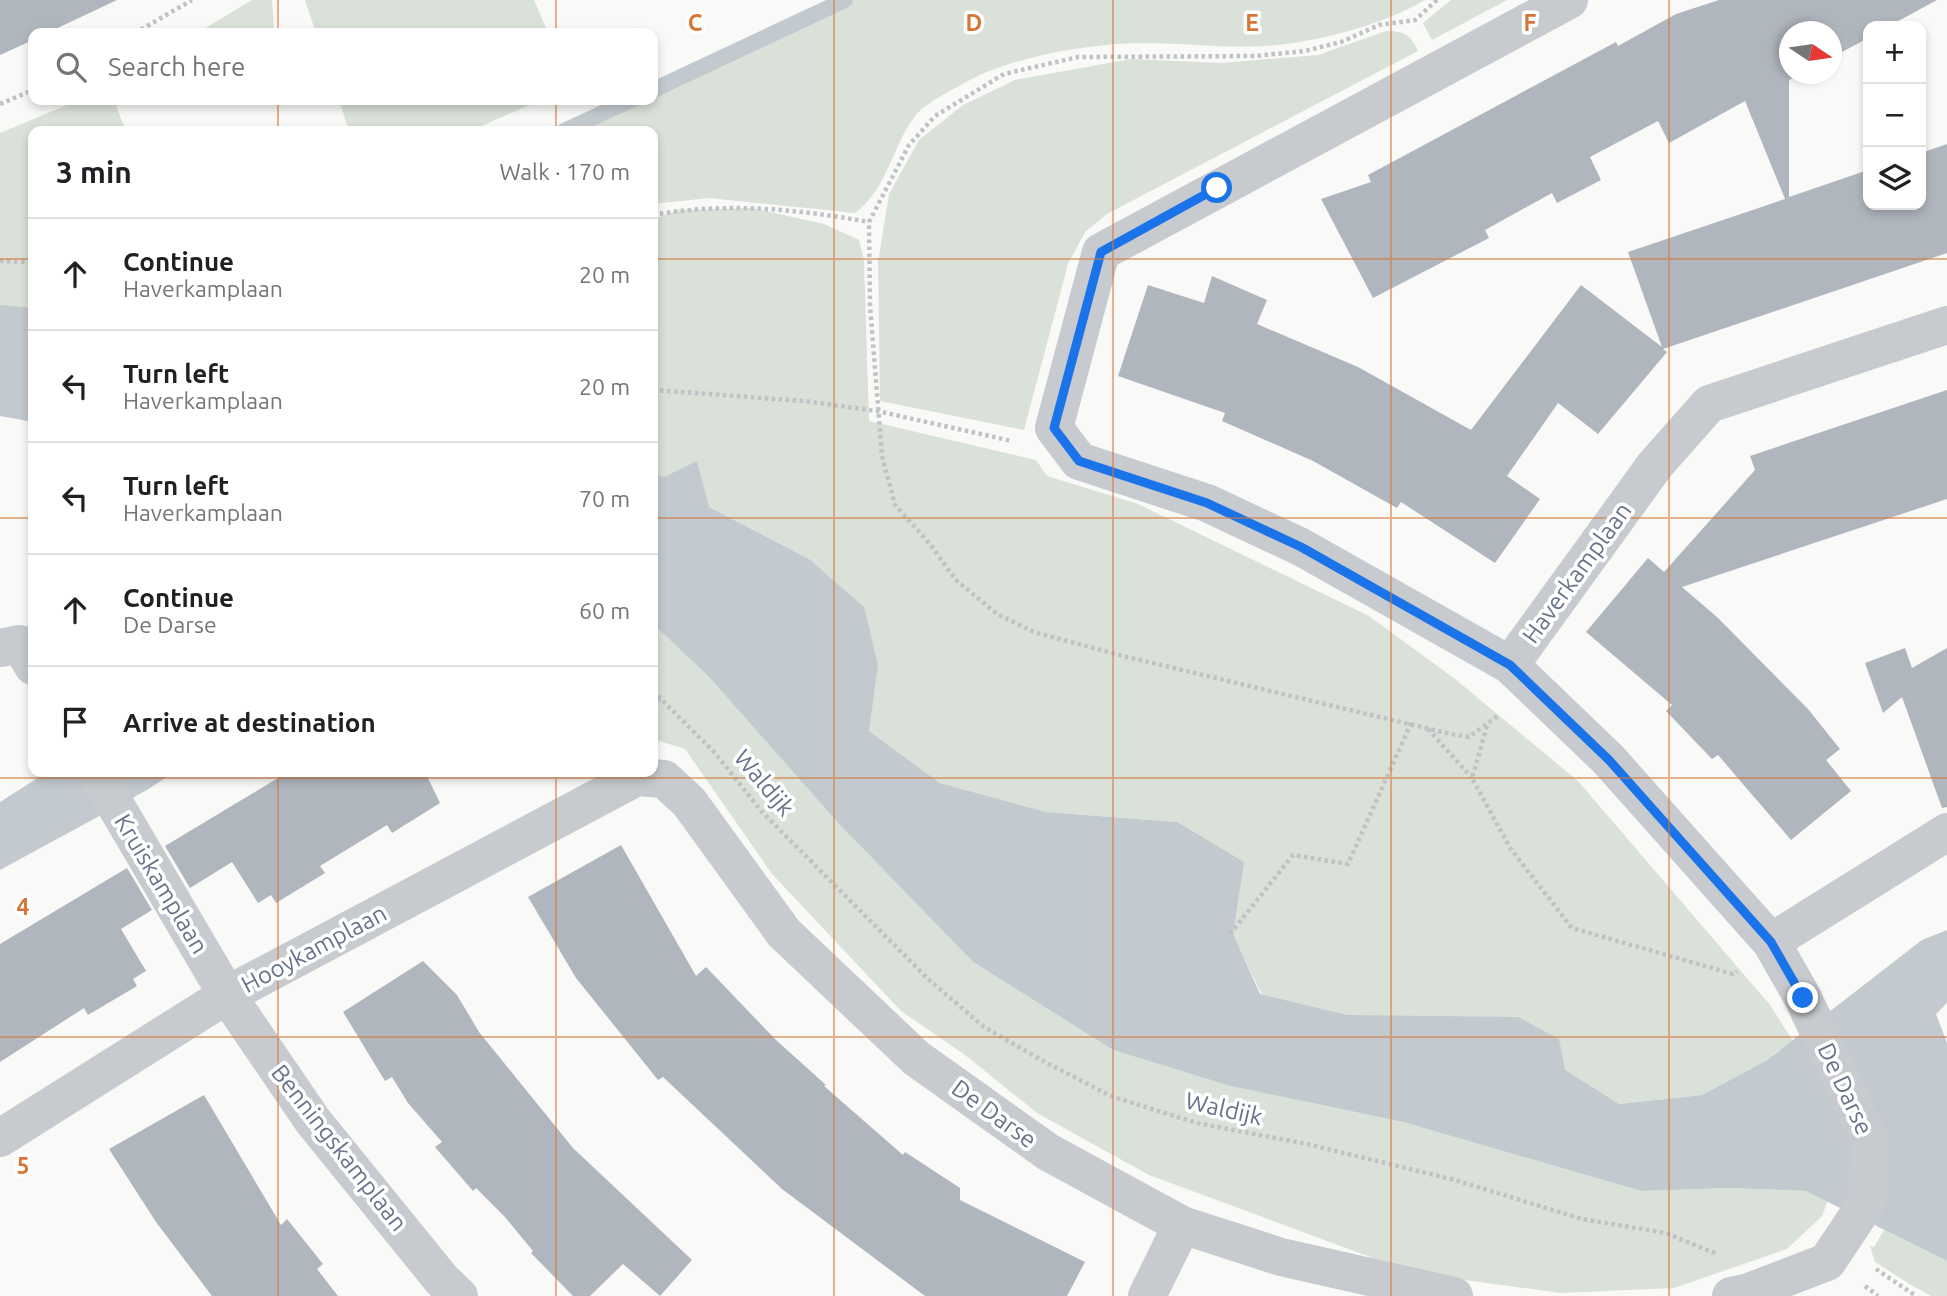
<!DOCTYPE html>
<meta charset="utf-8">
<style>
:root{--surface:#fff;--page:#f6f6f6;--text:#202124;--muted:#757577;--line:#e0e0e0}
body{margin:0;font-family:Ubuntu,sans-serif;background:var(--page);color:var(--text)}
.controls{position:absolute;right:21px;top:21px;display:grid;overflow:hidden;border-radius:14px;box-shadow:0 4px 10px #0003}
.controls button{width:63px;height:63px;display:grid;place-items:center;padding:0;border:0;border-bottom:2px solid var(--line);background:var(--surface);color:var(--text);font:35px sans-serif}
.compass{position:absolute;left:1779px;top:21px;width:63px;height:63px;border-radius:50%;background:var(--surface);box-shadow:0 4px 10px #0003;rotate:103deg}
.stop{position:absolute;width:21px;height:21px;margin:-16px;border:5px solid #1a73e8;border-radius:50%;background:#fff}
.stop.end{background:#1a73e8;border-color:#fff;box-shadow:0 2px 7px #0008}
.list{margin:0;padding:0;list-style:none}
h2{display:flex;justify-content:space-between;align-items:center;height:91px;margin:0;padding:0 28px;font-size:30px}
h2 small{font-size:23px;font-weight:400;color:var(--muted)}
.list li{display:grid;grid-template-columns:46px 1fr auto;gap:21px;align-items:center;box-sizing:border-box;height:112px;padding:0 28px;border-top:2px solid var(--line)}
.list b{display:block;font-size:26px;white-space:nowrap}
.list p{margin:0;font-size:23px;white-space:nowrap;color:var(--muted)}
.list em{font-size:23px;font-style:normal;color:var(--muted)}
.icon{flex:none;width:38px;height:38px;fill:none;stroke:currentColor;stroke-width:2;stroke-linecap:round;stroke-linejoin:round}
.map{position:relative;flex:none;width:1947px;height:1296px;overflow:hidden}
.search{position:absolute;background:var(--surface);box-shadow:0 4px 10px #0003;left:28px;top:28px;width:630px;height:77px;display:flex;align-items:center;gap:18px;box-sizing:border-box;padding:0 24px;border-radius:14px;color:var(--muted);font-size:26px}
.panel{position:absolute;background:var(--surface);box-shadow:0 4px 10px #0003;left:28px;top:126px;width:630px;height:651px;border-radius:14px}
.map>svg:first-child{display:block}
</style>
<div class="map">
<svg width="1947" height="1296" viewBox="0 0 1947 1296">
<rect width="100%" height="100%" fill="#f9f9f7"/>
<g fill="#dae1d8">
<polygon points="252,0 272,0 274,29 266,33 197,33"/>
<polygon points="305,0 534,0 548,33 316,33"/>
<path d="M845 0H1425C1387 22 1338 36 1294 43 1244 51 1191 43 1140 43 1088 44 1016 56 970 80 957 87 924 104 916 115 892 145 888 189 855 213L709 198 653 204V131H564L631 100H653V90Z"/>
<polygon points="1451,0 1507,0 1432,40 1423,23"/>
<path d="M1386 31C1404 31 1411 35 1418 51L1107 214 1085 232 1068 264 1024 430 880 401 878 262 889 194 919 140 963 105 1015 80 1131 59 1221 63 1318 55Z"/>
<polygon points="79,100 129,100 116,106 126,131 33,131 33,353 0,348 0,133"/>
<polygon points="339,100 541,100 470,131 349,131"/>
<polygon points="752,208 824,224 859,240 864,260 869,421 1036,460 1047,476 1138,504 1369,616 1455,679 1578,781 1770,1005 1803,1057 1835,1181 1822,1216 1787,1249 1674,1288 1561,1293 1457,1279 1389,1264 1149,1175 1037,1113 965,1055 901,1011 772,874 685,749 653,739 653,624 709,677 839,824 973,962 1113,1050 1230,1086 1403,1122 1641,1191 1731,1188 1806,1191 1780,1049 1767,1060 1702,1095 1619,1104 1607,1097 1396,1027 1265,1001 1177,822 1046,812 940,783 869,731 809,559 709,507 663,477 653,474 653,219 679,210"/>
<polygon points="1884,1230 1947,1261 1947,1296 1931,1296 1908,1283 1875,1262 1870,1246 1874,1247"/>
</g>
<g fill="#c2cad0">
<polygon points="0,305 33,308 33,422 0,416"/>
<polygon points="697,461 709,507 809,559 864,607 878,665 869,731 940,783 1046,812 1177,822 1244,862 1233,934 1260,994 1347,1015 1518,1017 1559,1039 1565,1070 1619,1104 1702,1095 1767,1060 1922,940 1947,930 1947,1003 1936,1014 1947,1043 1947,1261 1806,1191 1731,1188 1641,1191 1403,1122 1230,1086 1113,1050 973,962 839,824 709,677 653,624 653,474 664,477"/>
<polygon points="47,772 174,772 147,790 0,870 0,802"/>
</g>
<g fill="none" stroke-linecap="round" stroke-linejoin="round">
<g stroke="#c2cad0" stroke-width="16">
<polyline points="653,90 845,0"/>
<polyline points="564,131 631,100"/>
</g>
</g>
<g fill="#b0b6be">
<polygon points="0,0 117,0 47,33 33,33 33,40 0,55"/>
<polygon points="1719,0 1937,0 1889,26 1868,26 1868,38 1831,58 1831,32 1789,32 1789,74 1802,74 1789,80 1789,197 1868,170 1868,205 1921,205 1921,153 1947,144 1947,253 1663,349 1667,352 1598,434 1558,403 1507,476 1540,499 1495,563 1401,502 1397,508 1313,461 1222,421 1225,413 1118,376 1148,285 1204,303 1212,276 1267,300 1257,324 1358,367 1471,430 1581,285 1662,347 1628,252 1785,199 1745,101 1669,143 1658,121 1590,157 1601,180 1557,203 1552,193 1485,230 1489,238 1373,298 1321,199 1371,182 1368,175 1616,42 1618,46 1676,14"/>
<polygon points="1947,390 1947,499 1682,587 1717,617 1808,709 1840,749 1826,760 1851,791 1791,840 1718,755 1712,759 1666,711 1672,705 1586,632 1648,558 1664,572 1755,470 1750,456"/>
<polygon points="1905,648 1912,668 1947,648 1947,807 1942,808 1902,697 1883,713 1865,663"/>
<polygon points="288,772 425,772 440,803 392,833 387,825 320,866 325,873 276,903 271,895 258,903 232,862 190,888 165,846"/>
<polygon points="621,845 696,976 706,967 776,1040 826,1085 824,1086 903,1155 905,1152 960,1188 960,1200 1085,1262 1067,1296 925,1296 782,1189 663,1077 658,1080 576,978 528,897"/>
<polygon points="127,868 152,910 121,929 146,971 133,979 137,986 88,1015 84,1008 0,1062 0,944"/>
<polygon points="423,961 457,995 479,1032 573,1148 692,1260 660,1296 623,1264 590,1296 573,1296 531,1253 533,1251 504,1216 476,1188 473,1191 435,1147 442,1142 408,1103 392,1077 385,1081 343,1012"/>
<polygon points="204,1095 281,1225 287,1219 323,1264 317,1269 338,1296 212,1296 156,1222 109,1149"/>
</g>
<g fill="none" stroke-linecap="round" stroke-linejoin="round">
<g stroke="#c0c2c5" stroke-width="4.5" stroke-dasharray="3.5 3.5" stroke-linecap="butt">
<polyline points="1437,0 1415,20 1379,25 1341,42 1305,51 1255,56 1078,57 1004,74 935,116 909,145 869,222 870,306 882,456 895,505 929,543 956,580 997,614 1034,632 1123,656 1451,734 1469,737 1499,715"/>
<polyline points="135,33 192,0"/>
<polyline points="0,104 33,90"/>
<path d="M653 215C724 202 798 209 869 222"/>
<polyline points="0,261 33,262"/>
<polyline points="653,390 804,401 877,411 1012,441"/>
<polyline points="653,691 715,753 762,812 928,979 984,1027 1045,1062 1113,1097 1197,1123 1307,1144 1455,1180 1582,1219 1666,1233 1717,1254"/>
<polyline points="653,705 660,699"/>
<polyline points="1487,726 1472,778 1510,848 1572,928 1733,974 1737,971"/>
<polyline points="1428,729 1471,777"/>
<polyline points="1230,934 1293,855 1348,864 1411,723"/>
<polyline points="1876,1269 1916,1296"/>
<polyline points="1865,1286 1878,1296"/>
</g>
<g stroke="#c7cace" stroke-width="38">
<polyline points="1569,0 1101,252 1054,428 1079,461 1207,503 1301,547 1510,665 1609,760 1771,942 1803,998 1871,1142 1867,1202 1827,1262 1746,1293 1731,1296"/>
<polyline points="0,648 20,644 33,666"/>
<polyline points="1510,665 1655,465 1709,404 1947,325"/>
<polyline points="96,772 227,995 313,1121 442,1280 459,1296"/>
<polyline points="1771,942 1947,832"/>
<polyline points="0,1138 227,995 637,777 664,779 689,802 784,933 916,1058 1048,1152 1182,1225 1281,1257 1454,1296"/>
<polyline points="1147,1296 1182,1225"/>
</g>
</g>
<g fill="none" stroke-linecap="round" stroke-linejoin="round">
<polyline stroke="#1a73e8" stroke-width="9" points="1217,188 1101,252 1054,428 1079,461 1207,503 1301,547 1510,665 1609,760 1771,942 1803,998"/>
</g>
<path fill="none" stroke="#d67636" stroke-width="2" stroke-opacity="0.55" d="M278 0V33M556 0V33M834 0V1296M1113 0V1296M1391 0V1296M1669 0V1296M278 100V131M556 100V131M0 259H33M653 259H1947M0 518H33M653 518H1947M278 772V1296M556 772V1296M0 778H1947M0 1037H1947"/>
<g text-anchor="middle" stroke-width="7" stroke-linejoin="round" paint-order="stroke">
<g font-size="24" fill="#677489" stroke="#fff">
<text transform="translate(1577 573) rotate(-54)" y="8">Haverkamplaan</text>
<text transform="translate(764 783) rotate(50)" y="8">Waldijk</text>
<text transform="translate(161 884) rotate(59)" y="8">Kruiskamplaan</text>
<text transform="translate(314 949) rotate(-28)" y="8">Hooykamplaan</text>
<text transform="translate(1845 1089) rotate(65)" y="8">De Darse</text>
<text transform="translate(1224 1109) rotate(13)" y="8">Waldijk</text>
<text transform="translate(994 1114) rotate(36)" y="8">De Darse</text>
<text transform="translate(339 1148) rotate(52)" y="8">Benningskamplaan</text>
</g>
</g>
<g font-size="23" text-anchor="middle" font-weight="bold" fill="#d67636" stroke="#fff" stroke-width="7" stroke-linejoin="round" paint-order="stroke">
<text x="695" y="31">C</text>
<text x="974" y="31">D</text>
<text x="1252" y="31">E</text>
<text x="1530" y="31">F</text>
<text x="23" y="915">4</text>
<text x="23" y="1174">5</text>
</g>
</svg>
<div class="controls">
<button>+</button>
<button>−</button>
<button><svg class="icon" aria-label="layers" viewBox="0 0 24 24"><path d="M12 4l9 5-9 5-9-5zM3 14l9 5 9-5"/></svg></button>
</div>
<svg class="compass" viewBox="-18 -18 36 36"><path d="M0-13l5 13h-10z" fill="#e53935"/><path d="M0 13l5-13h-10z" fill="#757577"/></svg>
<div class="stop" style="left:1217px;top:188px"></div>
<div class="stop end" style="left:1803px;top:998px"></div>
<div class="search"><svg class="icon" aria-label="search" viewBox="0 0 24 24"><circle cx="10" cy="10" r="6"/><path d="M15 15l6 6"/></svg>Search here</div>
<section class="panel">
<h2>3 min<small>Walk · 170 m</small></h2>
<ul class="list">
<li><svg class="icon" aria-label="ahead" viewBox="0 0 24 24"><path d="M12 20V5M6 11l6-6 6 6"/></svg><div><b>Continue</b><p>Haverkamplaan</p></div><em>20 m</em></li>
<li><svg class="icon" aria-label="left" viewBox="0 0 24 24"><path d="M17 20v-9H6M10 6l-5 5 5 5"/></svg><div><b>Turn left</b><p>Haverkamplaan</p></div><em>20 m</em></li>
<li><svg class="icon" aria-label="left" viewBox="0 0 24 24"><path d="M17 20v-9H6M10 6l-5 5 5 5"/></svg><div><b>Turn left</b><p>Haverkamplaan</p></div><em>70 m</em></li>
<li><svg class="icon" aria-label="ahead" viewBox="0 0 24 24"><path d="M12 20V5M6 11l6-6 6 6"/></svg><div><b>Continue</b><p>De Darse</p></div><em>60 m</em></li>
<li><svg class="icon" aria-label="arrive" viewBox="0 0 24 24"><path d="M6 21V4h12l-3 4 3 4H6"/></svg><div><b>Arrive at destination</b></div></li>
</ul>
</section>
</div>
